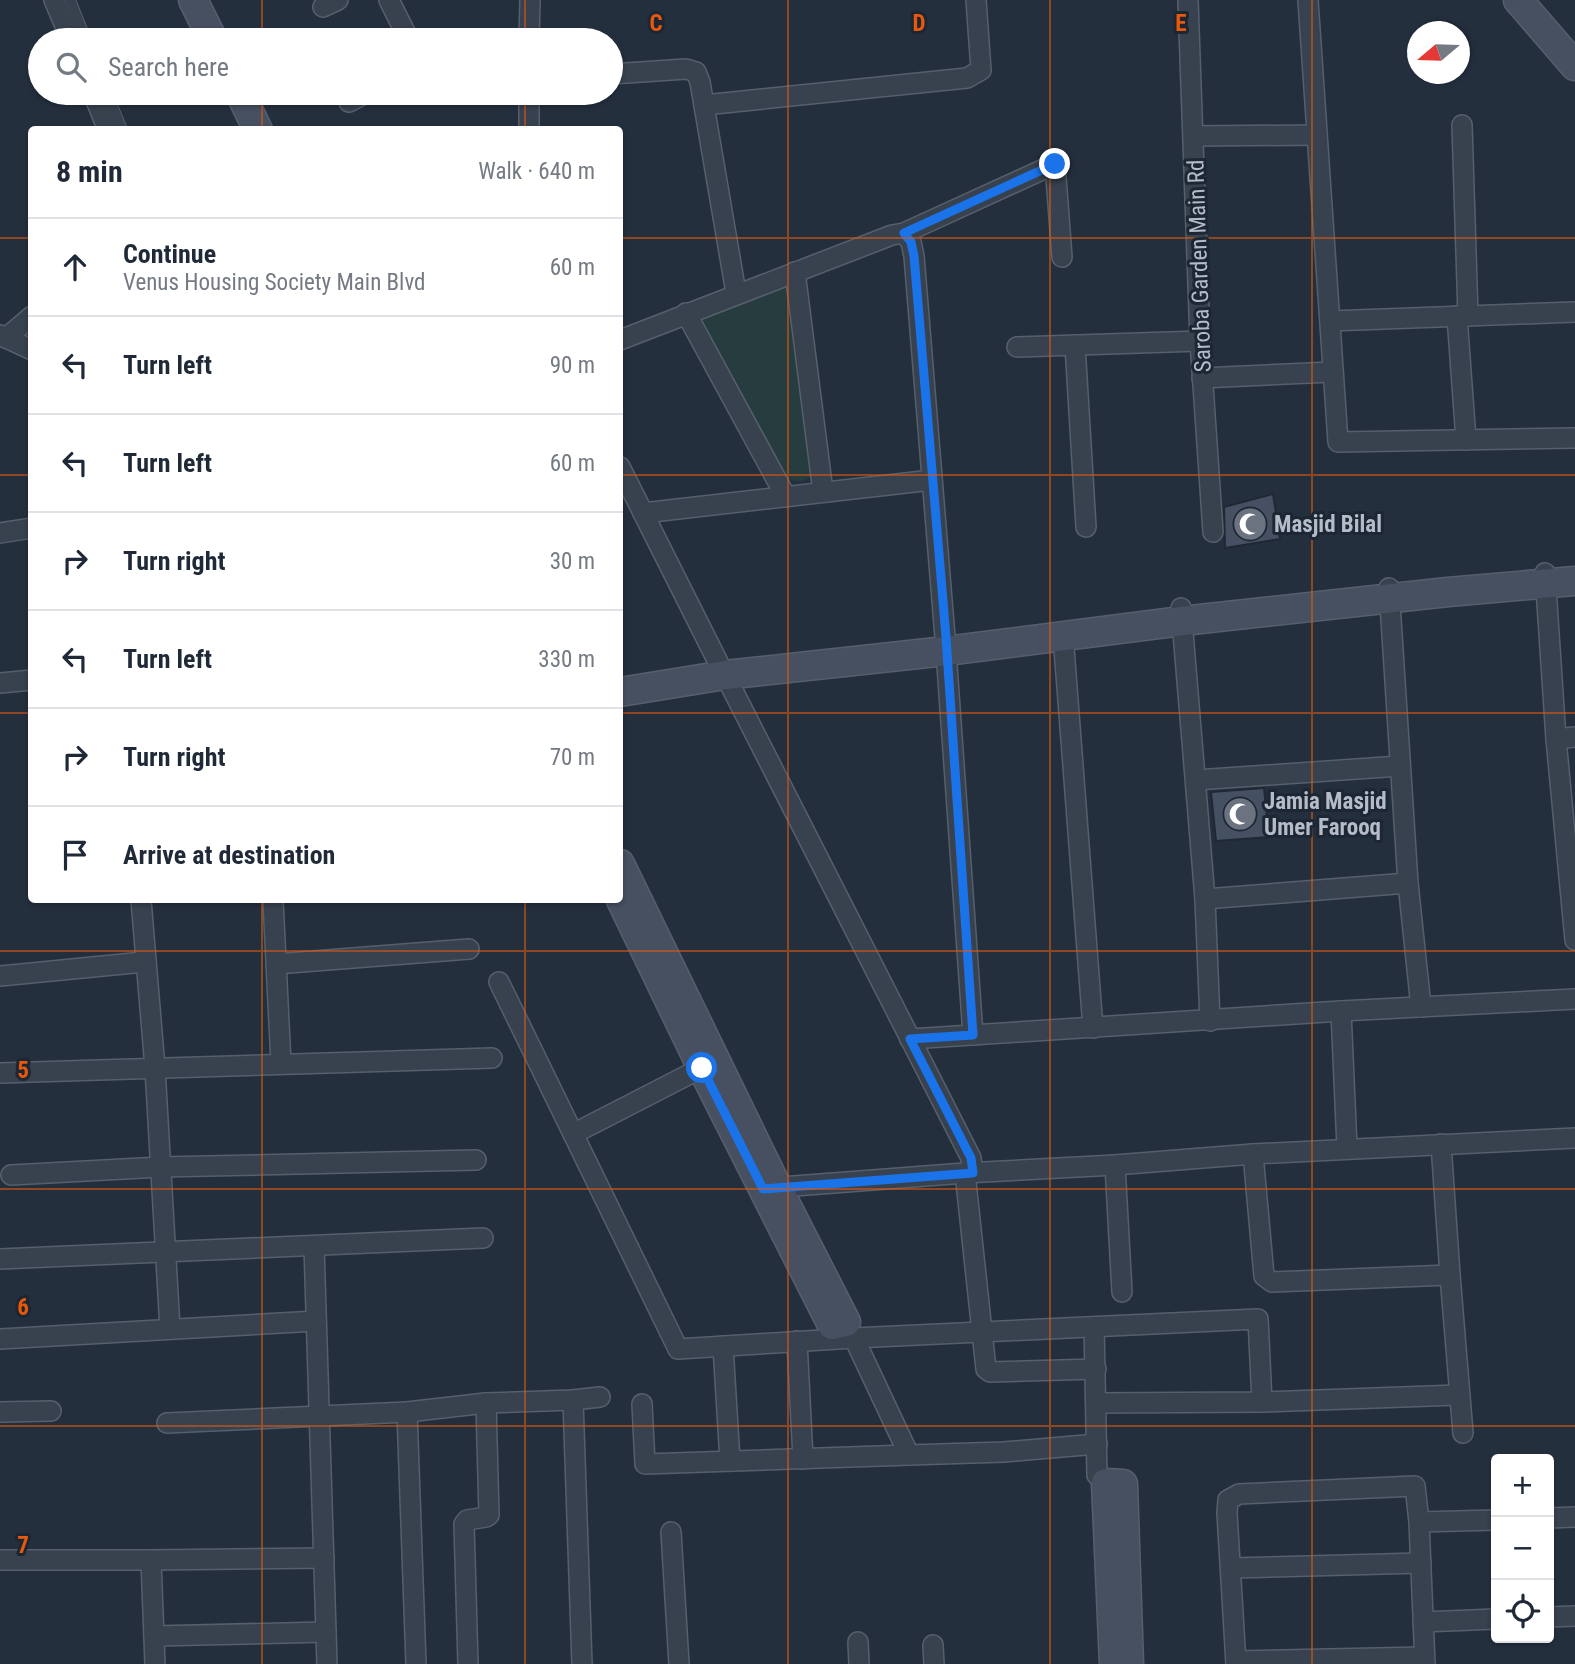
<!DOCTYPE html>
<meta charset="utf-8">
<style>
:root{--surface:#fff;--page:#f6f6f7;--text:#1f2937;--muted:#747a83;--line:#e0e1e3}
body{margin:0;font-family:"Roboto Condensed",sans-serif;background:var(--page);color:var(--text)}
.controls{position:absolute;right:21px;bottom:21px;display:grid;overflow:hidden;border-radius:7px;box-shadow:0 2px 5px #0004}
.controls button{width:63px;height:63px;display:grid;place-items:center;padding:0;border:0;border-bottom:2px solid var(--line);background:var(--surface);color:var(--text);font:35px sans-serif}
.compass{position:absolute;left:1407px;top:21px;width:63px;height:63px;border-radius:50%;background:var(--surface);box-shadow:0 2px 5px #0004;rotate:251deg}
.stop{position:absolute;width:21px;height:21px;margin:-16px;border:5px solid #1a73e8;border-radius:50%;background:#fff}
.stop.end{background:#1a73e8;border-color:#fff;box-shadow:0 2px 7px #0008}
.list{margin:0;padding:0;list-style:none}
h2{display:flex;justify-content:space-between;align-items:center;height:91px;margin:0;padding:0 28px;font-size:30px}
h2 small{font-size:23px;font-weight:400;color:var(--muted)}
.list li{display:grid;grid-template-columns:46px 1fr auto;gap:21px;align-items:center;box-sizing:border-box;height:98px;padding:0 28px;border-top:2px solid var(--line)}
.list b{display:block;font-size:26px;white-space:nowrap}
.list p{margin:0;font-size:23px;white-space:nowrap;color:var(--muted)}
.list em{font-size:23px;font-style:normal;color:var(--muted)}
.icon{flex:none;width:38px;height:38px;fill:none;stroke:currentColor;stroke-width:2;stroke-linecap:round;stroke-linejoin:round}
.map{position:relative;flex:none;width:1575px;height:1664px;overflow:hidden}
.search{position:absolute;background:var(--surface);box-shadow:0 2px 5px #0004;left:28px;top:28px;width:595px;height:77px;display:flex;align-items:center;gap:18px;box-sizing:border-box;padding:0 24px;border-radius:38px;color:var(--muted);font-size:26px}
.panel{position:absolute;background:var(--surface);box-shadow:0 2px 5px #0004;left:28px;top:126px;width:595px;height:777px;border-radius:7px}
.map>svg:first-child{display:block}
</style>
<div class="map">
<svg width="1575" height="1664" viewBox="0 0 1575 1664">
<rect width="100%" height="100%" fill="#242f3e"/>
<path fill="#263c3f" d="M788 286 815 474C803 483 795 484 783 475L701 319Z"/>
<g fill="#455162" stroke="#1f2835" stroke-width="2">
<polygon points="1273,494 1280,539 1225,548 1224,507"/>
<polygon points="1264,788 1269,837 1216,841 1211,792"/>
</g>
<g fill="none" stroke-linecap="round" stroke-linejoin="round">
<g stroke="#565f6c" stroke-width="12">
<g id="lane">
<polyline points="70,0 86,40"/>
<polyline points="107,93 122,130"/>
</g>
</g>
<g stroke="#565f6c" stroke-width="22">
<g id="street">
<polyline points="54,0 71,40"/>
<polyline points="389,0 409,40"/>
<polyline points="1188,0 1200,341 1213,532"/>
<polyline points="1308,0 1338,442 1575,438"/>
<polyline points="323,7 338,0"/>
<polyline points="529,40 530,0"/>
<polyline points="611,74 686,69 696,72 700,82 736,293"/>
<polyline points="93,93 108,130"/>
<polyline points="349,102 366,93"/>
<polyline points="704,105 967,78 981,70 976,0"/>
<polyline points="1462,125 1468,316"/>
<polyline points="529,130 529,93"/>
<polyline points="1195,136 1317,135"/>
<polyline points="904,233 911,242 914,256 945,637"/>
<polyline points="795,272 823,492"/>
<polyline points="686,313 786,497"/>
<polyline points="1457,316 1466,440"/>
<polyline points="1330,321 1575,312"/>
<polyline points="0,335 32,350"/>
<polyline points="6,338 32,316"/>
<polyline points="620,340 892,235 904,233 1055,164 1062,257"/>
<polyline points="1075,345 1086,527"/>
<polyline points="1017,347 1200,341"/>
<polyline points="1202,378 1332,372"/>
<polyline points="620,467 718,662"/>
<polyline points="643,513 932,480"/>
<polyline points="0,533 32,528"/>
<polyline points="1545,573 1556,739 1575,940"/>
<polyline points="1389,588 1408,883 1421,1007"/>
<polyline points="1181,608 1205,899 1210,1021"/>
<polyline points="1063,635 1093,1028"/>
<polyline points="946,651 973,1035"/>
<polyline points="725,675 971,1158 973,1173"/>
<polyline points="0,683 32,680"/>
<polyline points="1556,739 1575,737"/>
<polyline points="1196,780 1400,766"/>
<polyline points="1205,899 1408,883"/>
<polyline points="141,900 155,1068 170,1329"/>
<polyline points="273,900 281,1064"/>
<polyline points="276,964 469,949"/>
<polyline points="0,976 144,962"/>
<polyline points="499,982 678,1349 854,1338 1258,1319 1262,1402"/>
<polyline points="1341,1011 1347,1148"/>
<polyline points="910,1039 1341,1011 1575,999"/>
<polyline points="0,1073 492,1058"/>
<polyline points="573,1134 713,1062"/>
<polyline points="1253,1154 1264,1276 1272,1282 1450,1275 1441,1144"/>
<polyline points="1115,1165 1122,1292"/>
<polyline points="965,1173 986,1369 990,1372 1096,1369"/>
<polyline points="11,1175 161,1167 476,1160"/>
<polyline points="768,1188 965,1173 1115,1165 1253,1154 1575,1138"/>
<polyline points="314,1246 327,1664"/>
<polyline points="0,1259 483,1238"/>
<polyline points="1450,1275 1463,1433"/>
<polyline points="1094,1327 1097,1475 1106,1483"/>
<polyline points="854,1338 909,1455 1004,1452 1097,1444"/>
<polyline points="0,1339 316,1321"/>
<polyline points="797,1341 803,1459"/>
<polyline points="723,1346 730,1461"/>
<polyline points="573,1400 582,1664"/>
<polyline points="1097,1403 1262,1402 1458,1395"/>
<polyline points="642,1404 645,1464 909,1455"/>
<polyline points="0,1412 51,1411"/>
<polyline points="407,1412 416,1664"/>
<polyline points="167,1423 407,1412 486,1403 573,1400 600,1397"/>
<polyline points="1549,1518 1575,1517"/>
<polyline points="1419,1522 1496,1520"/>
<polyline points="671,1532 679,1664"/>
<polyline points="0,1560 151,1560 155,1664"/>
<polyline points="151,1560 324,1558"/>
<polyline points="1231,1568 1421,1563"/>
<polyline points="1549,1617 1575,1616"/>
<polyline points="1423,1622 1496,1619"/>
<polyline points="154,1636 326,1632"/>
<polyline points="858,1642 859,1664"/>
<polyline points="933,1645 934,1664"/>
<polyline points="1236,1661 1424,1657"/>
<polyline points="468,1664 464,1524 467,1520 486,1517 489,1515 486,1403"/>
<polyline points="1236,1664 1227,1513 1228,1500 1239,1494 1415,1486 1419,1522 1425,1664"/>
</g>
</g>
<g stroke="#565f6c" stroke-width="31">
<g id="secondary">
<polyline points="193,0 213,40"/>
<polyline points="1518,0 1575,66"/>
<polyline points="240,93 258,130"/>
<polyline points="620,692 725,675 946,651 1182,621 1448,592 1575,581"/>
<polyline points="620,864 777,1187 846,1322 832,1325 702,1068 620,898"/>
<polyline points="1114,1664 1106,1483 1123,1484 1129,1664"/>
</g>
</g>
<use href="#lane" stroke="#38414e" stroke-width="10"/>
<use href="#street" stroke="#38414e" stroke-width="19"/>
<use href="#secondary" stroke="#465061" stroke-width="28"/>
</g>
<g fill="none" stroke-linecap="round" stroke-linejoin="round">
<polyline stroke="#1a73e8" stroke-width="9" points="702,1068 763,1189 973,1173 971,1158 910,1039 973,1035 946,637 914,256 911,242 904,233 1055,164"/>
</g>
<path fill="none" stroke="#e8590c" stroke-width="2" stroke-opacity="0.55" d="M262 0V40M525 0V40M788 0V1664M1050 0V1664M1312 0V1664M262 93V130M525 93V130M0 238H32M620 238H1575M0 475H32M620 475H1575M0 713H32M620 713H1575M262 900V1664M525 900V1664M0 951H1575M0 1189H1575M0 1426H1575"/>
<defs>
<g id="mosque-disc" transform="scale(1.75)"><circle r="9.5" fill="#6b7280" stroke="#1d2633"/><path d="M3.5-4.9A6 6 0 1 0 3.5 4.9A5 5 0 1 1 3.5-4.9Z" fill="#fff"/></g>
</defs>
<g fill-rule="evenodd">
<use href="#mosque-disc" x="1250" y="524"/>
<use href="#mosque-disc" x="1240" y="814"/>
</g>
<g text-anchor="middle" stroke-width="6" stroke-linejoin="round" paint-order="stroke">
<g font-size="23" fill="#b4bcc9" stroke="#1d2633">
<text transform="translate(1199 266) rotate(-92)" y="8">Saroba Garden Main Rd</text>
</g>
<g font-size="23" font-weight="bold" fill="#b4bcc9" stroke="#1d2633" text-anchor="start">
<text x="1274" y="532">Masjid Bilal</text>
<text x="1264" y="809">Jamia Masjid<tspan x="1264" dy="26">Umer Farooq</tspan></text>
</g>
</g>
<g font-size="23" text-anchor="middle" font-weight="bold" fill="#e8590c" stroke="#1d2633" stroke-width="6" stroke-linejoin="round" paint-order="stroke">
<text x="656" y="31">C</text>
<text x="919" y="31">D</text>
<text x="1181" y="31">E</text>
<text x="23" y="1078">5</text>
<text x="23" y="1315">6</text>
<text x="23" y="1553">7</text>
</g>
</svg>
<div class="controls">
<button>+</button>
<button>−</button>
<button><svg class="icon" aria-label="locate" viewBox="0 0 24 24"><circle cx="12" cy="12" r="6"/><path d="M12 2v4M12 18v4M2 12h4M18 12h4"/></svg></button>
</div>
<svg class="compass" viewBox="-18 -18 36 36"><path d="M0-13l5 13h-10z" fill="#e53935"/><path d="M0 13l5-13h-10z" fill="#747a83"/></svg>
<div class="stop" style="left:702px;top:1068px"></div>
<div class="stop end" style="left:1055px;top:164px"></div>
<div class="search"><svg class="icon" aria-label="search" viewBox="0 0 24 24"><circle cx="10" cy="10" r="6"/><path d="M15 15l6 6"/></svg>Search here</div>
<section class="panel">
<h2>8 min<small>Walk · 640 m</small></h2>
<ul class="list">
<li><svg class="icon" aria-label="ahead" viewBox="0 0 24 24"><path d="M12 20V5M6 11l6-6 6 6"/></svg><div><b>Continue</b><p>Venus Housing Society Main Blvd</p></div><em>60 m</em></li>
<li><svg class="icon" aria-label="left" viewBox="0 0 24 24"><path d="M17 20v-9H6M10 6l-5 5 5 5"/></svg><div><b>Turn left</b></div><em>90 m</em></li>
<li><svg class="icon" aria-label="left" viewBox="0 0 24 24"><path d="M17 20v-9H6M10 6l-5 5 5 5"/></svg><div><b>Turn left</b></div><em>60 m</em></li>
<li><svg class="icon" aria-label="right" viewBox="0 0 24 24"><path d="M7 20v-9h11M14 6l5 5-5 5"/></svg><div><b>Turn right</b></div><em>30 m</em></li>
<li><svg class="icon" aria-label="left" viewBox="0 0 24 24"><path d="M17 20v-9H6M10 6l-5 5 5 5"/></svg><div><b>Turn left</b></div><em>330 m</em></li>
<li><svg class="icon" aria-label="right" viewBox="0 0 24 24"><path d="M7 20v-9h11M14 6l5 5-5 5"/></svg><div><b>Turn right</b></div><em>70 m</em></li>
<li><svg class="icon" aria-label="arrive" viewBox="0 0 24 24"><path d="M6 21V4h12l-3 4 3 4H6"/></svg><div><b>Arrive at destination</b></div></li>
</ul>
</section>
</div>
